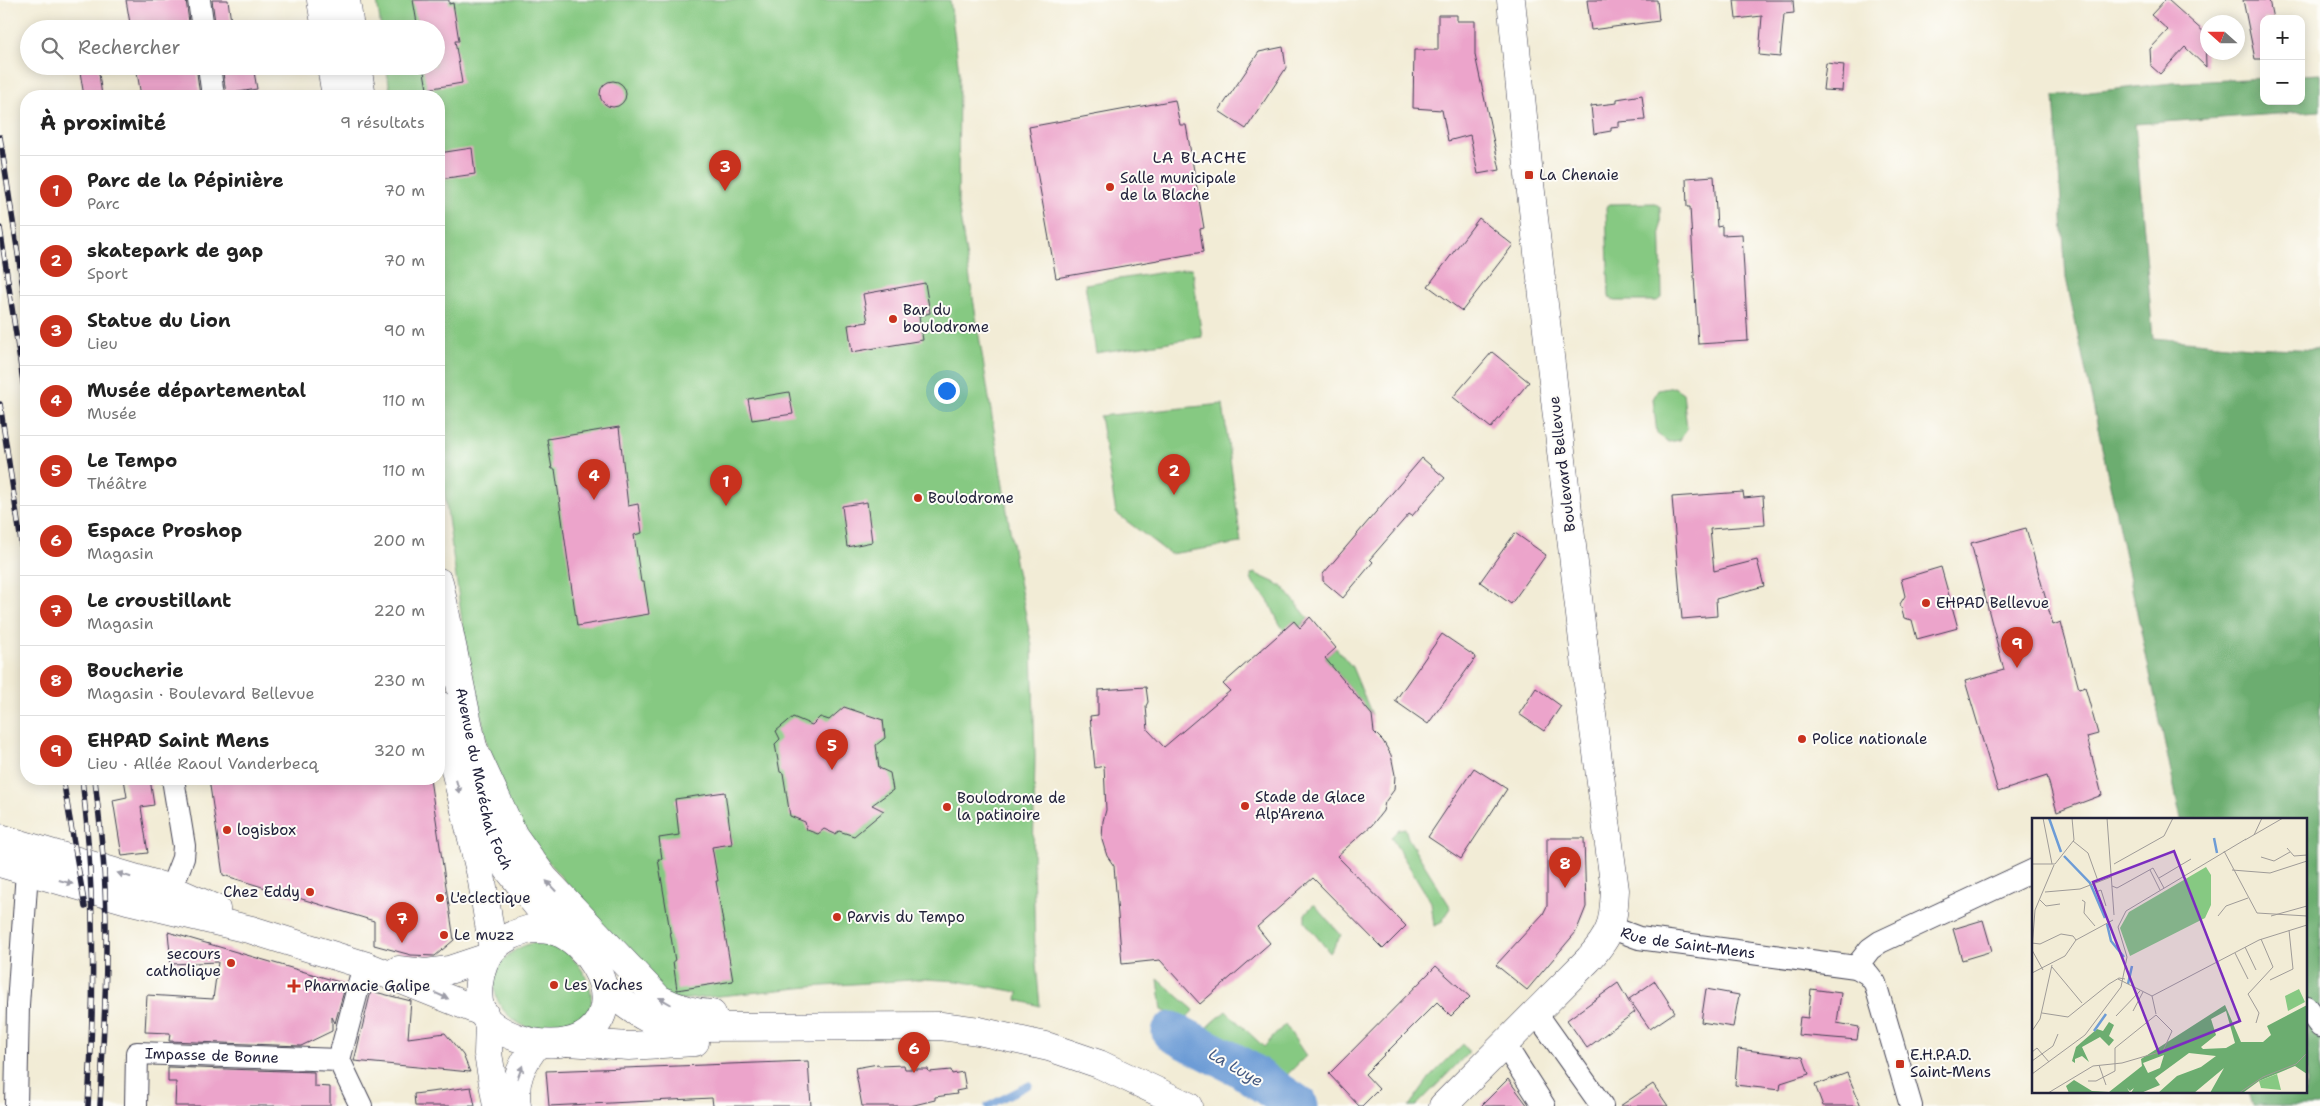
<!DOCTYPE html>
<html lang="fr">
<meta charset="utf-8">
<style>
:root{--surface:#fff;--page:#f6f6f6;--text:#222;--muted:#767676;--line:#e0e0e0;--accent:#c8321e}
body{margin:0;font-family:"Shantell Sans",sans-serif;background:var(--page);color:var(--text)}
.controls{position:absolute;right:15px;top:15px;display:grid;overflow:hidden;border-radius:10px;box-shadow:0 2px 12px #0003}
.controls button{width:45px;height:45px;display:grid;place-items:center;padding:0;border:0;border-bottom:1px solid var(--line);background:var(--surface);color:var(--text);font:25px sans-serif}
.compass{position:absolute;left:2200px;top:15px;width:45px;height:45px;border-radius:50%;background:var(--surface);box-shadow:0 2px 12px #0003;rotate:291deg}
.you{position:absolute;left:946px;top:390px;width:18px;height:18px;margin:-12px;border:4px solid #fff;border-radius:50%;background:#1a73e8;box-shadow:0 0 0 8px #1a73e833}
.badge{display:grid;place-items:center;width:32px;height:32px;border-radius:50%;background:var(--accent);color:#fff;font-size:16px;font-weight:700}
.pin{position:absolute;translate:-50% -41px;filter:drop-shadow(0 1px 2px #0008)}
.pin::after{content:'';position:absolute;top:26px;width:18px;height:15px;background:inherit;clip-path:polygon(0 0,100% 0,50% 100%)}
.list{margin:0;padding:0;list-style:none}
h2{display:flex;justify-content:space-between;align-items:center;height:65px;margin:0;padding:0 20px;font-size:21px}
h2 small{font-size:16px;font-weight:400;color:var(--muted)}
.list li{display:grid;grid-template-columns:32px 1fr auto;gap:15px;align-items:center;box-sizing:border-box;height:70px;padding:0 20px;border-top:1px solid var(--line)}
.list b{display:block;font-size:19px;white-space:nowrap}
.list p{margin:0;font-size:16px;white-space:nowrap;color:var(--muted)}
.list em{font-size:16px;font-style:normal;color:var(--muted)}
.icon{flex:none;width:28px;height:28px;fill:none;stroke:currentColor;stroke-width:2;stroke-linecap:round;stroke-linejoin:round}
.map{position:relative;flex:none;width:2320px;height:1106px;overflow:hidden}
.search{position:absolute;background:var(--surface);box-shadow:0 2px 12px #0003;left:20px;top:20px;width:425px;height:55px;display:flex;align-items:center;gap:12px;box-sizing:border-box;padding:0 18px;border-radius:28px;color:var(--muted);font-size:19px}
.panel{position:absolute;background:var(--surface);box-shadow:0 2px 12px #0003;left:20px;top:90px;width:425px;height:695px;border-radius:20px}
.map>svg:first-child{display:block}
</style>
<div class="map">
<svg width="2320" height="1106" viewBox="0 0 2320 1106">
<rect width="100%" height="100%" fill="#fdfcf7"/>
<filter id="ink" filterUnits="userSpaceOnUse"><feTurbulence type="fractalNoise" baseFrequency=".02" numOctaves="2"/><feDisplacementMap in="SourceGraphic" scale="10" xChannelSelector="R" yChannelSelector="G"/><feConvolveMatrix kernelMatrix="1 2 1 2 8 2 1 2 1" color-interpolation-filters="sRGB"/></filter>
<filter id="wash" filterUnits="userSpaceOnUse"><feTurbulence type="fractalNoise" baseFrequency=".0096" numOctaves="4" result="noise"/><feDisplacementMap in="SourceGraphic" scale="20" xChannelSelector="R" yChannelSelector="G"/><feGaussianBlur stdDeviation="1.12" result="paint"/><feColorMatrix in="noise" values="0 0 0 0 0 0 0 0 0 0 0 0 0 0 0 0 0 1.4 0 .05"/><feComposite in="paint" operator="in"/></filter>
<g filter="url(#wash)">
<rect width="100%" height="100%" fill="#f2ecd6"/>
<g fill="#86c982" stroke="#54765e">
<polygon points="377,0 950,0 959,72 958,204 1015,561 1032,646 1035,756 1033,862 1035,953 1040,1006 1017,1000 1018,992 958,981 925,979 809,987 669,1001 659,994 513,820 488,748 463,629 439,452 439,96 391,96 386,66 436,66 436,29 381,29"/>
<polygon points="1655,203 1660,207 1662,297 1657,301 1614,301 1609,297 1606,207 1610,204"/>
<polygon points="1192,268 1202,337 1096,353 1085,284"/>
<polygon points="1674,387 1683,393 1687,429 1680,440 1669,442 1657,434 1653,399 1658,390"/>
<polygon points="1223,404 1241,543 1170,554 1116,513 1100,416"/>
<path d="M1254 573 1282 586 1309 619 1299 627 1294 621 1285 631C1276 621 1274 609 1267 599 1261 590 1251 587 1251 575Z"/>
<polygon points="1336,648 1352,667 1372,715 1325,658"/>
<polygon points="1405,828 1408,838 1451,908 1441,923 1434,926 1431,902 1391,837 1399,829"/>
<polygon points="1314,904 1341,935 1330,953 1305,922 1305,914"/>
<path d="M532 943C537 943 543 942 548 943 573 949 600 986 589 1012 583 1025 571 1030 558 1030 552 1031 545 1032 539 1031 486 1020 476 959 532 943Z"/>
<polygon points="1158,979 1194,1010 1184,1020 1162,1010"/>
<polygon points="1226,1011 1264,1047 1285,1024 1306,1056 1285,1077 1204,1030"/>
<polygon points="1463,1044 1468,1050 1468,1053 1416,1106 1409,1106 1430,1077"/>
</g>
<polygon fill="#6cad70" stroke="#476856" points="2320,74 2320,111 2135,124 2153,338 2249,347 2320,350 2320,1106 2253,1106 2249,1092 2306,1092 2306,820 2181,820 2066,278 2054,96 2172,83 2264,78 2264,101 2301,101 2301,75"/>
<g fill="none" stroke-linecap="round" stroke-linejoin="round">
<polyline stroke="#6d9cd6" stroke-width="7" points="988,1106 1029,1085"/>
<polyline stroke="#6d9cd6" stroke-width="41" points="1172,1032 1241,1067 1298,1106"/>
</g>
<g id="blocks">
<g fill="#eca4cb">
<polygon points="126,0 186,0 190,29 131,29"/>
<polygon points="212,0 228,0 232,29 216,29"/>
<polygon points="413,0 449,0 449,4 453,3 459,41 455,41 462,83 427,89 423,66 436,66 436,29 418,29"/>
<polygon points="1587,0 1657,0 1659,21 1591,30"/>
<polygon points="1734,0 1793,0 1794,13 1784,14 1780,57 1759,55 1762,16 1736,19"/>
<polygon points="2165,0 2168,0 2205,33 2206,67 2185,47 2160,74 2151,66 2150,49 2168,30 2151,15"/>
<polygon points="2243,0 2269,0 2273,19 2264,19 2264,59 2255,59"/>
<polygon points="1438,15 1457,15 1457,21 1475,21 1475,55 1500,170 1478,174 1470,135 1448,141 1442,110 1413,108 1414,50 1438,50"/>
<polygon points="1283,47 1286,68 1246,129 1219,111 1259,52"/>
<polygon points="1826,63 1844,65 1842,91 1823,90"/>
<polygon points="79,66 98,66 102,96 84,96"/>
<polygon points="136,66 196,66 200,96 141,96"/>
<polygon points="222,66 253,66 257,89 226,94"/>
<circle cx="613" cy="94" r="13"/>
<polygon points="1642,95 1645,120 1619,122 1619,127 1611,128 1611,131 1594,134 1591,106 1617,103 1617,99"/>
<polygon points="1175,100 1180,125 1186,125 1204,228 1200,229 1203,252 1056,278 1029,127"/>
<polygon points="472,148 475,174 440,179 439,153"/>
<polygon points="1714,176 1717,227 1722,226 1722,235 1742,234 1748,341 1698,344 1690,207 1687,207 1686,178"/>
<polygon points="1479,218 1513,245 1462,311 1428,286"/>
<polygon points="925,283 930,313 919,316 923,340 852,352 848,325 868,322 863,294"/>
<polygon points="1492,352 1529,382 1491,428 1453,397"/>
<polygon points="789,392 793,414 752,420 748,399"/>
<polygon points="619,427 628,506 638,504 642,533 634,535 641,582 644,582 649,614 577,626 555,469 552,469 547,439"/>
<polygon points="1422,458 1445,478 1412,516 1409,514 1370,559 1373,562 1343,598 1323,581 1323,574"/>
<polygon points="1743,492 1744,498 1763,496 1765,525 1710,529 1714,571 1757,560 1764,586 1716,599 1717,616 1682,619 1672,497"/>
<polygon points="867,502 872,542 847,547 842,506"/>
<polygon points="2026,528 2053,625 2061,622 2079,689 2085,687 2098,734 2087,737 2102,795 2057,812 2047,776 1998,792 1965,681 2004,670 1971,543"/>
<polygon points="1515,533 1546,555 1511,604 1480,582"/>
<polygon points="1941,567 1958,628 1917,639 1912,620 1904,618 1900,604 1905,596 1901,579"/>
<polygon points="1310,617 1336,648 1325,658 1372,715 1374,732 1383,741 1391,755 1395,775 1394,790 1385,802 1383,811 1372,825 1337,856 1406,926 1383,949 1313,878 1257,927 1270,943 1200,1004 1160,960 1122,964 1114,866 1107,856 1102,840 1103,821 1106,810 1104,766 1095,768 1090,716 1098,715 1098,690 1146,687 1148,702 1146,706 1148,730 1164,747 1230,691 1223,684 1294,621 1300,628"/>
<polygon points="1442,634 1476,657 1428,724 1395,701"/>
<polygon points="1536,688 1561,706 1544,731 1519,714"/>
<polygon points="844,707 883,720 885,738 876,745 879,768 890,773 893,790 872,805 884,811 854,836 839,831 835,834 824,829 818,834 807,830 805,822 790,816 783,773 780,772 775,744 780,739 776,731 793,717 812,725 820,717 829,720"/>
<polygon points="1474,768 1507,789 1461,859 1428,837"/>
<polygon points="124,779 150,779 154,805 141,807 148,853 122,856 113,800 127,797"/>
<polygon points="209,779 430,779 454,940 435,956 411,955 374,945 374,921 223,875"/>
<polygon points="725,792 732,844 712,847 718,881 716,881 733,981 677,990 673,961 675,961 658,859 662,859 659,838 679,835 675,799"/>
<polygon points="1547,838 1584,838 1586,907 1576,932 1527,990 1496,965 1543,914 1547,906"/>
<polygon points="1983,920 1992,951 1962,960 1953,929"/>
<polygon points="168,932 346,984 335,1023 332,1017 332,1031 301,1046 169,1041 170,1033 145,1032 147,995 213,999 218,962 171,964"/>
<polygon points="1436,966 1470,997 1451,1016 1437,1002 1365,1074 1379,1089 1362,1106 1359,1106 1329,1074"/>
<polygon points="1655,981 1675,1012 1650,1029 1629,999"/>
<polygon points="1618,983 1635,1012 1587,1048 1567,1020"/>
<polygon points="1706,989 1739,995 1733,1027 1701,1022"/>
<polygon points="1811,989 1841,993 1837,1023 1859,1027 1857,1040 1798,1035 1800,1017 1808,1018"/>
<polygon points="371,991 411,1001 408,1038 445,1033 463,1055 470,1072 354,1061"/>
<polygon points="1738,1049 1803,1057 1809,1074 1781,1083 1780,1090 1735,1085"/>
<polygon points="808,1061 811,1106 713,1106 712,1098 549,1106 546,1071"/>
<polygon points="878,1064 879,1066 904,1065 905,1069 928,1069 929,1072 951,1070 952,1074 963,1072 966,1089 956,1091 957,1094 935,1097 935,1100 910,1106 862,1106 855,1068"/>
<polygon points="168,1067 314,1072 314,1086 330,1087 330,1106 175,1106 176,1082 168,1082"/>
<polygon points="1847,1073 1861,1106 1823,1106 1815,1085"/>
<polygon points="1508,1079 1528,1106 1481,1106"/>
<polygon points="1653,1084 1668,1106 1620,1106"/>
<polygon points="471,1087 475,1106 415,1106 414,1094"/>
</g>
</g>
</g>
<g filter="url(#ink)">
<use href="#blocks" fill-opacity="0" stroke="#414052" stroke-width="1"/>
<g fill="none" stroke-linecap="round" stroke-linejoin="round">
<g stroke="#414052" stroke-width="24">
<g id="minor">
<polyline points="199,0 203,29"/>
<polyline points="209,66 213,96"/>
<polyline points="156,896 167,893 171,889 183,858 184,846 173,779"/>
<path id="s1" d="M1612 928 1639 938 1856 967 1868 974 1875 983 1911 1106"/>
<polyline points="1856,967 1870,949 1880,942 2034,870"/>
<polyline points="2306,1007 2320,1026"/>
<polyline points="1536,1013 1602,1106"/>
<polyline points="1505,1045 1544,1106"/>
<polyline points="16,1106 18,1005 27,871"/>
<path id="s2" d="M136 1106 137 1053 339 1060"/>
<polyline points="361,1106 339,1060 364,965"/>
</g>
</g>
<g stroke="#414052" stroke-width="29">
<path id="tertiary" d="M1443 1106 1589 959C1612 933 1613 925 1615 890L1588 684 1529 175 1511 0"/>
</g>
<g stroke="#414052" stroke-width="29">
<g id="primary">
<polyline points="321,0 326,29"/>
<polyline points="346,0 350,29"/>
<polyline points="331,66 336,96"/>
<polyline points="357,66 362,96"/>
<path id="s3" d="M439 582 490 830 508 869 558 932"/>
<polyline points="439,705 481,875 493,949"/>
<path d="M472 745 514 836 544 878 659 999C677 1008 692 1013 712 1014"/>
<polyline points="0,838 171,889 216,909"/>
<polyline points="0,863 131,901 252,930 364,965 484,1013"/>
<path d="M530 929C539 929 548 929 557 932 586 943 613 984 602 1014 586 1057 517 1047 489 1022 471 1005 478 964 494 948 504 937 517 933 530 929Z"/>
<polyline points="398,970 426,973 449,970 488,957"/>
<path d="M605 989C635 1011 645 1024 685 1027L941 1026 979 1031 1049 1047 1099 1064 1188 1106"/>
<polyline points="489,1022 488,1054 497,1106"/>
<polyline points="568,1042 629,1046 695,1042"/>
<path d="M517 1106C513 1080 522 1063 538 1043"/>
</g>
</g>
<use href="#minor" stroke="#fff" stroke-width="22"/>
<use href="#tertiary" stroke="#fff" stroke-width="28"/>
<use href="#primary" stroke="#fff" stroke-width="28"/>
<g stroke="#22223b" stroke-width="5.5">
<g id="rail">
<polyline points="0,137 26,306"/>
<polyline points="0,228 26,401"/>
<polyline points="0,404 26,575"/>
<polyline points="63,779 85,907"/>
<path d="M82 779C95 887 95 997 88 1106"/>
<path d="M95 779C98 809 102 839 104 870 109 949 104 1027 100 1106"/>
</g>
</g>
<use href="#rail" stroke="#fdfcf7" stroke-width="4" stroke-dasharray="11" stroke-linecap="butt"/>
</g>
<defs><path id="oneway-solid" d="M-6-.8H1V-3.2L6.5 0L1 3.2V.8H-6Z" transform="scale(1.25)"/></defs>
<g fill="#9c9ca7">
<use href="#oneway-solid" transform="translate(458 787) rotate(75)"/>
<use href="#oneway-solid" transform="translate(124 875) rotate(-163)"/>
<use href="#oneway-solid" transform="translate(66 882) rotate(16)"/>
<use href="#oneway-solid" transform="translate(551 886) rotate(-133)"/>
<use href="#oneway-solid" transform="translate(442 996) rotate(24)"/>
<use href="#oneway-solid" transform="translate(665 1001) rotate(-150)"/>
<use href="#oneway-solid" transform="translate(520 1072) rotate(-69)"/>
</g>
</g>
<g fill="#c8321e" stroke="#fdfcf7" stroke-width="2">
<rect x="1524" y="170" width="10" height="10" rx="2.5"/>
<circle cx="1110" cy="187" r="5"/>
<circle cx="893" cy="319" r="5"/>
<circle cx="918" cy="498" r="5"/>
<circle cx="1926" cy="603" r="5"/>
<circle cx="1802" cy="739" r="5"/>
<circle cx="1245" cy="806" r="5"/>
<circle cx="947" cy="807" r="5"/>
<circle cx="227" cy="830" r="5"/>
<circle cx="310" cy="892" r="5"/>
<circle cx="440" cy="898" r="5"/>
<circle cx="837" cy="917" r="5"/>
<circle cx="444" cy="935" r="5"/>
<circle cx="231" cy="963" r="5"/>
<circle cx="554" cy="985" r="5"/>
<path d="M291.5 978.5h5v5h5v5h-5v5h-5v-5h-5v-5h5z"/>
<rect x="1895" y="1059" width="10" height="10" rx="2.5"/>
</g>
<g text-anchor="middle" stroke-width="4" stroke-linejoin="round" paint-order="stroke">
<g font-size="15" fill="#22223b" stroke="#fdfcf7" text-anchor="start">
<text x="1539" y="180">La Chenaie</text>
<text x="1120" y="183">Salle municipale<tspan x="1120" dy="17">de la Blache</tspan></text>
<text x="903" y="315">Bar du<tspan x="903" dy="17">boulodrome</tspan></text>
<text x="928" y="503">Boulodrome</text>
<text x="1936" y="608">EHPAD Bellevue</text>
<text x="1812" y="744">Police nationale</text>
<text x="1255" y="802">Stade de Glace<tspan x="1255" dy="17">Alp'Arena</tspan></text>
<text x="957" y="803">Boulodrome de<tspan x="957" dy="17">la patinoire</tspan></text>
<text x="237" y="835">logisbox</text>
<text x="300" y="897" text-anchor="end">Chez Eddy</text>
<text x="450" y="903">L'eclectique</text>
<text x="847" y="922">Parvis du Tempo</text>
<text x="454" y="940">Le muzz</text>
<text x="221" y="959" text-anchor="end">secours<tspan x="221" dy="17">catholique</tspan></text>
<text x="564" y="990">Les Vaches</text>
<text x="304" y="991">Pharmacie Galipe</text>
<text x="1910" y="1060">E.H.P.A.D.<tspan x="1910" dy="17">Saint-Mens</tspan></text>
</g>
<g font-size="15" fill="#22223b" stroke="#fdfcf7">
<text transform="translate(1562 464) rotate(-97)" y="5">Boulevard Bellevue</text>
<text dy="5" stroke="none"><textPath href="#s3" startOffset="202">Avenue du Maréchal Foch</textPath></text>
<text dy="5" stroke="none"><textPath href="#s1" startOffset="78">Rue de Saint-Mens</textPath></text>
<text dy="5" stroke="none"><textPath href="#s2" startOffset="128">Impasse de Bonne</textPath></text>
</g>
<g font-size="16" letter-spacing="1" fill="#22223b" stroke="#fdfcf7">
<text x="1200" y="163">LA BLACHE</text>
</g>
<g font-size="16" font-style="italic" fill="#445981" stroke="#fdfcf7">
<text transform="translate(1236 1067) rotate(30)" y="6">La Luye</text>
</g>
</g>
<g transform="translate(2032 818)">
<rect width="275" height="275" fill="#f2ecd6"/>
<path d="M174 49 179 57V87L173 100 98 138 88 110 97 94ZM267 171 273 184 256 193 253 178ZM245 256 249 272 229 270 227 263Z" fill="#86c982"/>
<path d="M193 187 209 224H231L239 217 235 208 275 187V256L263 248 227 263 212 274 178 275 192 250 162 275H126L145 258 169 249 184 238 157 235 123 260 128 267 109 275H99L102 270 98 273 95 270 98 275H37L34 268 42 262 60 273 77 274 110 248 109 241ZM194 193 203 225 194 230 171 231 169 229 184 217 179 201ZM132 237 128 250 116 255 111 245ZM77 204 82 207 77 218 82 222 77 228 68 219 50 229 57 244 50 238 43 241V245L40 243 44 229 65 211 71 213Z" fill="#6cad70" fill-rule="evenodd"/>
<path fill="none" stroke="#6d9cd6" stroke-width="2.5" d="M17 0 29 34M182 20 185 35M32 38 58 65 73 100M75 106 79 123 92 139M96 166 100 148M62 213 74 196"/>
<path fill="none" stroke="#9f9b98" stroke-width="1" d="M11 0 20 46M75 0 82 97M222 17 230 0M213 22 251 0M41 23 56 35 66 63M255 30 262 38 275 37M192 33 225 95 275 98M229 39 242 43 258 34M0 46H23L42 22 40 0M82 46 132 18 141 0M118 52 128 72M200 52 238 55 275 43M127 60 159 41M80 68 85 70 121 50 132 70M13 74 48 71 79 59M64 74 69 72 74 88M8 82 14 88 28 86M50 82 53 84 52 95 63 108M186 98 194 88 216 80M239 98 275 88M41 118 44 122 81 102M0 125 8 126 29 116 41 118M213 129 224 152M0 132 3 92 22 47M0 132 11 152M203 135 216 161M20 149 50 185M0 155 33 138 44 122M86 161 120 178M238 162 261 151 257 112M120 178 227 122 275 107M120 178 124 196M101 193 111 174M10 195 36 199 77 166 87 160 93 161M84 198 108 173M224 205 227 195 216 176 241 149 229 121M0 213 8 201 20 147M0 234 5 230 17 244M0 243 21 228 26 216M67 247 74 267M0 256 53 217 89 169 95 139 86 109 94 93 214 21M56 263H64L83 253V230L124 197M16 275 61 248 90 245 131 233 140 213 124 197M207 275 231 259 264 246 275 235"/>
<path fill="#7b2cbf" fill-opacity="0.15" stroke="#7b2cbf" stroke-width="2.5" d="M142 33 208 203 127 235 61 64Z"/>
<rect width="275" height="275" fill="none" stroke="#22223b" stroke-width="2.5"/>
</g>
</svg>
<div class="controls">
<button>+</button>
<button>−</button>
</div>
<svg class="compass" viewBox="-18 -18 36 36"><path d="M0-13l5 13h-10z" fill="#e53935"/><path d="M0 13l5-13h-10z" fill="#767676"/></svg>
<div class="you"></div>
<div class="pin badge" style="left:726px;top:506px">1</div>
<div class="pin badge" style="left:1174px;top:495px">2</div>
<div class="pin badge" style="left:725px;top:191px">3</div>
<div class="pin badge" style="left:594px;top:500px">4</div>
<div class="pin badge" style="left:832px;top:770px">5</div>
<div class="pin badge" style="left:914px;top:1073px">6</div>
<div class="pin badge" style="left:402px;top:943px">7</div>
<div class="pin badge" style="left:1565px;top:888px">8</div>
<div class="pin badge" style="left:2017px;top:668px">9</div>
<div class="search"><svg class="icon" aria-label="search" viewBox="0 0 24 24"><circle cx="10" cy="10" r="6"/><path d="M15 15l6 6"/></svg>Rechercher</div>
<section class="panel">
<h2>À proximité<small>9 résultats</small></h2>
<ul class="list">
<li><span class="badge">1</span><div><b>Parc de la Pépinière</b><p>Parc</p></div><em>70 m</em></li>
<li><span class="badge">2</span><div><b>skatepark de gap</b><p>Sport</p></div><em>70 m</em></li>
<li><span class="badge">3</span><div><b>Statue du Lion</b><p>Lieu</p></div><em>90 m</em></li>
<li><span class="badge">4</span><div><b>Musée départemental</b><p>Musée</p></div><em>110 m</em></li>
<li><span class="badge">5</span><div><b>Le Tempo</b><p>Théâtre</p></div><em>110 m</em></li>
<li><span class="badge">6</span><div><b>Espace Proshop</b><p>Magasin</p></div><em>200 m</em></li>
<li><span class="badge">7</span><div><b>Le croustillant</b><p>Magasin</p></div><em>220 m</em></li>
<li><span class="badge">8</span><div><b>Boucherie</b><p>Magasin · Boulevard Bellevue</p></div><em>230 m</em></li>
<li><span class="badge">9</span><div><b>EHPAD Saint Mens</b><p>Lieu · Allée Raoul Vanderbecq</p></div><em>320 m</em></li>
</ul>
</section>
</div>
